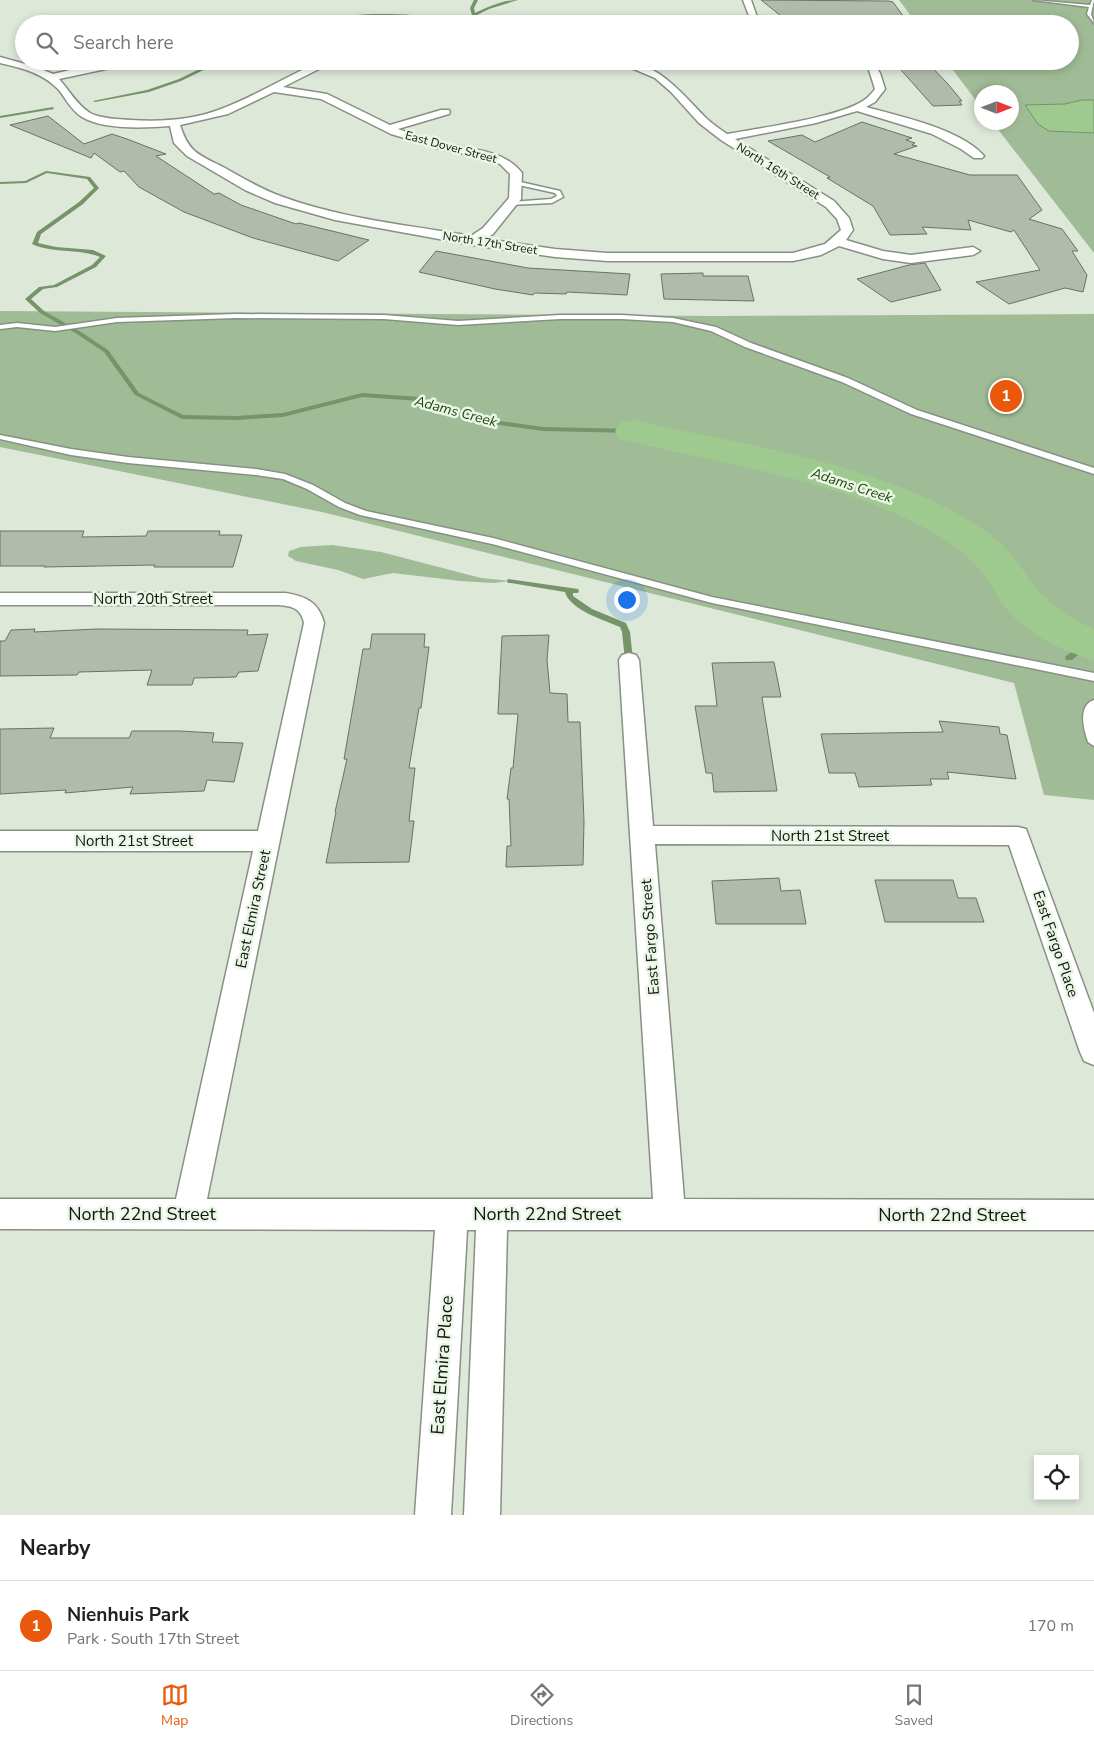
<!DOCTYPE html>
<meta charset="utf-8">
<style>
:root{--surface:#fff;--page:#f6f6f6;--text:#202124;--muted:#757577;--line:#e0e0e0;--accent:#ea580c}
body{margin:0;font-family:"Nunito Sans",sans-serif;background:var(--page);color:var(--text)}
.controls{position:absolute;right:15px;bottom:15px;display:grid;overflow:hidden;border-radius:0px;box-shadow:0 2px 8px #0003}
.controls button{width:45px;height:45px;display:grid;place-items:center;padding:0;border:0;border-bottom:1px solid var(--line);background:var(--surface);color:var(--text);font:25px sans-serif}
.compass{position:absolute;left:974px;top:85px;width:45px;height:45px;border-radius:50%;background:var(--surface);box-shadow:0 2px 8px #0003;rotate:90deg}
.you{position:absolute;left:626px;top:599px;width:18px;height:18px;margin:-12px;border:4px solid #fff;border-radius:50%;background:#1a73e8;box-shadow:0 0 0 8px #1a73e833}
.badge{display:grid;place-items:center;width:32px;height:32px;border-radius:50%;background:var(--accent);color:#fff;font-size:16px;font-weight:700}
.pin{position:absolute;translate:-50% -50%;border:2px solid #fff;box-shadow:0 1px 5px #0006}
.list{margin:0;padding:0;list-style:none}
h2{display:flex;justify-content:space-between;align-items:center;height:65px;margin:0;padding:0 20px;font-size:21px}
h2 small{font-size:16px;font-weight:400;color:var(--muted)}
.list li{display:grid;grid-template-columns:32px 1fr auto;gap:15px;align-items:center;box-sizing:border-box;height:90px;padding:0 20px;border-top:1px solid var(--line)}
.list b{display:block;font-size:19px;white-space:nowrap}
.list p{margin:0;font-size:16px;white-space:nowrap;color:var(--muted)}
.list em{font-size:16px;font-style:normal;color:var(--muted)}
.icon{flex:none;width:28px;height:28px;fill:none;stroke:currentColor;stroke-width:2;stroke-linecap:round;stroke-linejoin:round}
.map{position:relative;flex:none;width:1094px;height:1515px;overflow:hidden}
.search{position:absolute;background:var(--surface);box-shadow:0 2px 8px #0003;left:15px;right:15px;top:15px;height:55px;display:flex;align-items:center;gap:12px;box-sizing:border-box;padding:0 18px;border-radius:28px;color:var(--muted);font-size:19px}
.sheet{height:155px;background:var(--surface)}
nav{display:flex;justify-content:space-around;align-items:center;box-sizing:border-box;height:70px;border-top:1px solid var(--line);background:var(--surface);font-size:14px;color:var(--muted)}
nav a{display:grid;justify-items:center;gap:2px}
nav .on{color:var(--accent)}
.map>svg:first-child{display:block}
</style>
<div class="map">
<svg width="1094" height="1515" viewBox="0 0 1094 1515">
<rect width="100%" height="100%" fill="#dde8d9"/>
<g fill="#a0bc96">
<polygon points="899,0 1094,0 1094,253 993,123 1012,122 1012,92 982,92 981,107 946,61 1070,61 1070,24 917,24"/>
<polygon points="0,311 713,316 1094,314 1094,800 1044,795 1014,683 322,512 0,447"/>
<polygon points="332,545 381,552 481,578 511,581 493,583 460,581 393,573 363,579 338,570 296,561 288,556 289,551 301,547"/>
</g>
<polygon fill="#9fca8f" stroke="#759469" points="1082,100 1094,100 1094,133 1049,131 1038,124 1025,105 1065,104"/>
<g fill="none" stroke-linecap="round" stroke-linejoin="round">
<g fill="#759469" fill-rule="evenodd">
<path d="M474 0H478L474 8 475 13C488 7 503 0 518 0L489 9 475 16 469 21 453 22 415 18 383 16 358 18 308 24C339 13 381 13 413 15 432 17 449 21 468 19L472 15 470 8Z"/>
<polygon points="216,61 222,61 181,81 149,92 95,102 93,101 147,90 179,79"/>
<polygon points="53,107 54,109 0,118 0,116"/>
<path d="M46 171 90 177 99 188 83 204 41 234 38 243 56 247 93 250 106 256 96 267 57 287 43 289 31 299 44 311 81 332 108 350 139 393 183 415 236 416 283 413 362 393 420 397 500 421 543 427 633 429 636 431 633 433 543 431 499 425 419 401 362 397 283 417 236 420 182 419 135 395 104 352 77 334 40 313 25 299 39 287 54 285 92 265 100 257C79 248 53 254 32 244L37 232 79 202 94 188 87 179 47 173 26 183 0 184V182L25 181Z"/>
<path d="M508 579 578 589 579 591 578 593H573V596L592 609 626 623 630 632 633 660 632 662H626L625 660 622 632 620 627C604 620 570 610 565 592L511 583H508L507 581Z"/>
<polygon points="1087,640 1090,641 1091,643 1090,645 1072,660 1066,660 1065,658 1066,656"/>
</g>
<path fill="#9fca8f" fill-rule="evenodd" d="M633 420C743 445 876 462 973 523 989 532 1004 545 1016 560 1024 570 1029 582 1038 591 1053 607 1074 620 1094 629V660C1062 651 1032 637 1009 612 1000 602 994 589 986 578 975 562 958 547 941 537 843 479 729 466 620 439L615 431 620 423Z"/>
</g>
<g fill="#b0bbad" stroke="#697365">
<polygon points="761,0 889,1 893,2 909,24 791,24"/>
<polygon points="893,61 932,61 927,62 948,84 962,101 959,101 962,105 933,106"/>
<polygon points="48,116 84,144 112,134 127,139 166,154 156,156 214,194 219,193 241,205 296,224 299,223 369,240 338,261 253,238 184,212 139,187 124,171 120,172 94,153 91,158 10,125"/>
<polygon points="862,122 912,138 906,140 915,143 912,145 917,146 894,154 970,175 1017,175 1042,210 1029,219 1062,229 1078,251 1072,251 1087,275 1083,292 1065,288 1009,304 976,282 1040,270 1014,230 1011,232 968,220 971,230 922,227 927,234 890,235 873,206 827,178 830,177 768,141 802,135 815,142"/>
<polygon points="436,251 528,268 630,274 627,295 567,292 566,294 535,293 533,295 495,289 419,272"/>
<polygon points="925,263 941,290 891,302 857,279 909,265"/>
<polygon points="703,273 703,276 748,276 754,301 664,299 661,274"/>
<polygon points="0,531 84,531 82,537 146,536 148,531 220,531 219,535 242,535 233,567 154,567 155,565 44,567 45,566 0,566"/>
<polygon points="35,629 34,632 97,629 248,630 247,635 268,634 258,671 239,672 236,677 194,678 192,685 147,685 152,670 79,672 77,675 0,676 0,641 5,641 11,630"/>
<polygon points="372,634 425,634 424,647 429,647 421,708 419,708 409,768 415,768 409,821 414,821 409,862 326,863 336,812 335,812 347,759 344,759 363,649 370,649"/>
<polygon points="549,635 547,660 550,693 567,694 568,722 580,722 584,821 583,865 506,867 507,846 511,846 509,799 507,799 511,768 513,768 518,714 498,714 502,636"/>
<polygon points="774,662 781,697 762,697 777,791 714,792 712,773 706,773 695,706 717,706 712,663"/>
<polygon points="939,721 999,727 1000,734 1007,735 1016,779 947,772 949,779 930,779 932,785 859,787 855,773 829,773 821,734 943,732"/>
<polygon points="54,728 50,738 129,738 132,731 180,731 214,733 212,742 243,743 234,782 207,780 204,791 130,794 133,787 65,793 66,790 0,794 0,729"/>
<polygon points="779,878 781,891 800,890 806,924 716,924 712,881"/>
<polygon points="875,880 953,880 958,898 976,898 984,922 885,922"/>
</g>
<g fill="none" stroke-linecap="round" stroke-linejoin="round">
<g stroke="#879183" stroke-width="3">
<g id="service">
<polygon points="1033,0 1090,5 1092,0 1094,0 1091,14 1094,23 1087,14 1089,7"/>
<polygon points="516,181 560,191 563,197 552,203 509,205 508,204 511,202 551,199 557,196 555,193 514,184 513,183"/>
<polygon points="236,314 384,315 458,321 560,315 622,315 673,318 716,327 751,343 848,378 917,410 1094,468 1094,474 911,414 842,382 745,347 711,331 673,322 622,319 560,319 458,325 384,319 236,318 117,322 55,331 17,327 0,329 0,325 17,323 55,327 117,318"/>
<polygon points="0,435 71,449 128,457 256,469 285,474 313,485 345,503 366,511 493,538 712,597 1094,673 1094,681 712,603 492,544 360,515 339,507 307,489 283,479 256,475 128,463 71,455 0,439"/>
<path d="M1094 700V746L1088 742C1084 730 1077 706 1094 700Z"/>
</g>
</g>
<g stroke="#879183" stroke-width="3">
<g id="minor">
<polygon points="743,0 751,0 757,17 764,24 754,24 751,21"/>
<path d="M0 57 36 67 53 74 109 61H124L106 69 59 79C69 90 77 105 90 113 102 119 118 119 131 120 161 122 193 120 221 109 256 96 287 76 321 61H335L283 87 327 94 390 125 441 110H449L450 112 449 114 398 129C414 135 431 140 447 144 474 150 504 150 522 173L521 199 493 234 485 239 555 249 607 253H793L825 244 841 230 837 219 826 207 721 140 699 123 671 92 655 78 615 61C658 61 678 90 705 117 712 124 720 129 727 134 759 128 845 117 867 98 870 95 873 92 875 89L869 70 860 61H872L880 73 885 89 875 102 866 107C899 116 961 129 984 156L982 158H974L961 149 932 134 857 111 816 123 735 139 834 201 849 218 853 230 846 240 883 251 911 255 973 247 980 251 973 255 911 263 883 259 839 246 821 255 793 261H607L555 257 472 245 335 220 275 203 245 190 187 156 174 143 170 126C145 128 103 130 82 117 71 110 66 99 59 90 43 73 22 68 0 63ZM274 92 321 99 391 134 441 149 484 158 500 164 510 174 509 198 483 228 471 236C409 225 343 219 283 197 263 190 244 179 225 168 200 155 189 154 180 125L228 114Z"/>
<path d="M0 593H285C305 596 319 602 324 623L207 1199H653L619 660 622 655 629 653 636 655 639 660 653 826 1018 827 1026 829 1094 1013V1065L1084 1061 1080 1052 1009 845 655 844 684 1199 1094 1200V1230H507L500 1515H464L476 1230H467L451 1515H415L435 1230 0 1229V1199H176L253 851H0V831H258L304 623C301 608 292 606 278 605H0Z"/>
</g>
</g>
<use href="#service" fill="#fff" fill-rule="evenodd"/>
<use href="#minor" fill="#fff" fill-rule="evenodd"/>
</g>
<g text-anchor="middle" stroke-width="5" stroke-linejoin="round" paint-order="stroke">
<g font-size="12" fill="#121610" stroke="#eaf6e6">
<text transform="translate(451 147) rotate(15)" y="4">East Dover Street</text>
<text transform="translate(778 171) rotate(32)" y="4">North 16th Street</text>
<text transform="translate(490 243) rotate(9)" y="4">North 17th Street</text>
</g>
<g font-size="14" font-style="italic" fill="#173f01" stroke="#eaf6e6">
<text transform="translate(456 411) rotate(15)" y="5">Adams Creek</text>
<text transform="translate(852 485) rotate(18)" y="5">Adams Creek</text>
</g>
<g font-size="15" fill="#121610" stroke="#eaf6e6">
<text x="153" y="604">North 20th Street</text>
<text x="830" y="841">North 21st Street</text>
<text x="134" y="846">North 21st Street</text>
<text transform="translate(253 909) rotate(-78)" y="5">East Elmira Street</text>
<text transform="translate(650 937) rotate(-94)" y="5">East Fargo Street</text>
<text transform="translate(1056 944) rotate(71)" y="5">East Fargo Place</text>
</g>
<g font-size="18" fill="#121610" stroke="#eaf6e6">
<text x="142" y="1220">North 22nd Street</text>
<text x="547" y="1220">North 22nd Street</text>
<text x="952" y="1221">North 22nd Street</text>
<text transform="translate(442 1365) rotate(-86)" y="6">East Elmira Place</text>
</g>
</g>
</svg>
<div class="controls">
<button><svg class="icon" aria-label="locate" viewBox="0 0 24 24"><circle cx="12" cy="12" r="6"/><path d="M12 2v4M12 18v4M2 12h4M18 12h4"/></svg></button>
</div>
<svg class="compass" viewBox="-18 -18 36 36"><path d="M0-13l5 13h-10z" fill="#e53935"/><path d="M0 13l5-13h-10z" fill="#757577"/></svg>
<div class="you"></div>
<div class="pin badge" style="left:1006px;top:396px">1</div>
<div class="search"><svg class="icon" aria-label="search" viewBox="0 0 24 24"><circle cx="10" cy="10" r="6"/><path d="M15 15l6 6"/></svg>Search here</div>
</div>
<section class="sheet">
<h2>Nearby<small></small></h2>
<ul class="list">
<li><span class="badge">1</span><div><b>Nienhuis Park</b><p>Park · South 17th Street</p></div><em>170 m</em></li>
</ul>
</section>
<nav>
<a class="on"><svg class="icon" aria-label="map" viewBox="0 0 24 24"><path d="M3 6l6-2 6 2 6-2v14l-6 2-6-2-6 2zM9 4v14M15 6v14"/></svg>Map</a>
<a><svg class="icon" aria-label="directions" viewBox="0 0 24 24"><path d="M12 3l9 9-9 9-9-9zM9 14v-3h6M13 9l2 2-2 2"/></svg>Directions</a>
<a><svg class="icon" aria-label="saved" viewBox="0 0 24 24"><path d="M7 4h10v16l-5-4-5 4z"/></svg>Saved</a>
</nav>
